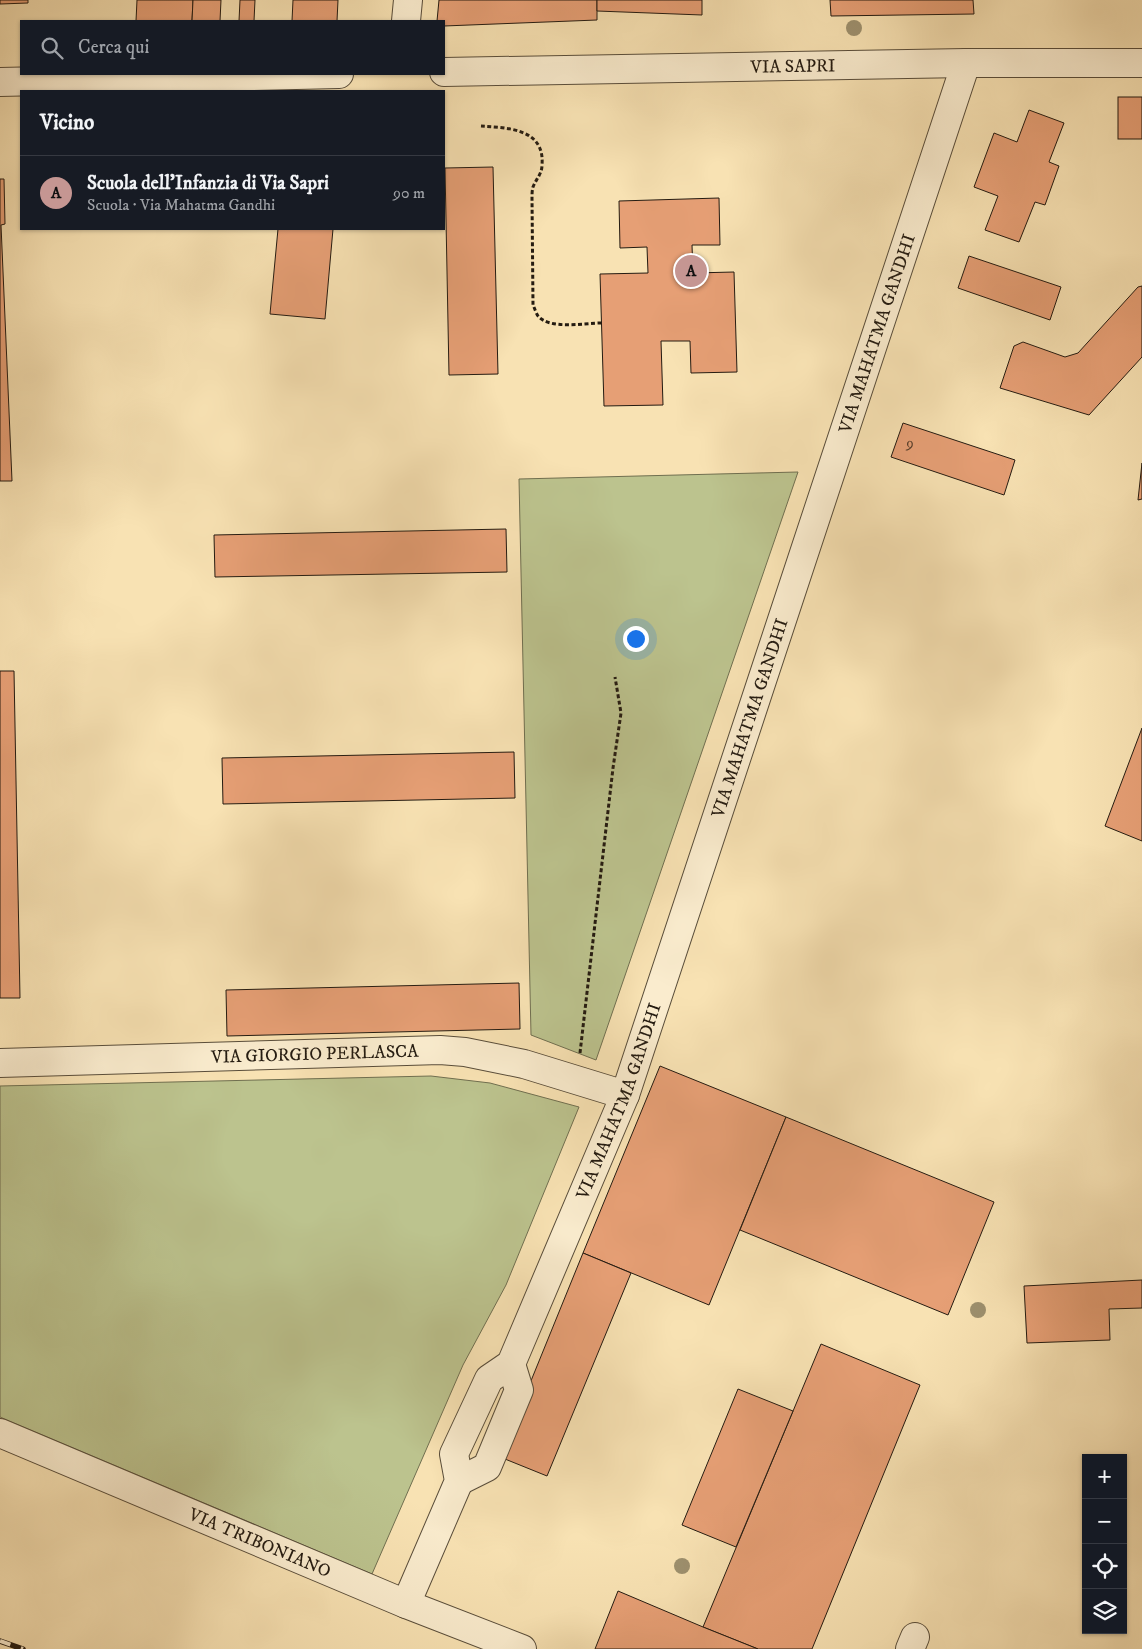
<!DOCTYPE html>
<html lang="it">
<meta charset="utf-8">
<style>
:root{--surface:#171b24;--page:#20242c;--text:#f1f3f6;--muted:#9ea1a6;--line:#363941;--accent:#c59692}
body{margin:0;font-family:"IM FELL DW Pica",serif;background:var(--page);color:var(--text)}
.controls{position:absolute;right:15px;bottom:15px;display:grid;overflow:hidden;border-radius:0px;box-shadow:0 1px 4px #0004}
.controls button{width:45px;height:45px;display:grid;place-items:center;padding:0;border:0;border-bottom:1px solid var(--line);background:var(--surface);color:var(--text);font:25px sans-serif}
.you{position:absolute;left:635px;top:638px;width:18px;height:18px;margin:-12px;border:4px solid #fff;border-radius:50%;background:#1a73e8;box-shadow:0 0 0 8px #1a73e833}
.badge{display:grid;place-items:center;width:32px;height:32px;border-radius:50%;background:var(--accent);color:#111;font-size:16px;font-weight:700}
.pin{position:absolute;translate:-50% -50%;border:2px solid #fff;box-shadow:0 1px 5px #0006}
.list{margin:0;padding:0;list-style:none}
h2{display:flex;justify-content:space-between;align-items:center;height:65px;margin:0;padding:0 20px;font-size:21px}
h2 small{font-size:16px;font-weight:400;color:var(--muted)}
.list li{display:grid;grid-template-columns:32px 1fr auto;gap:15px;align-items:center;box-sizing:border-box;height:75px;padding:0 20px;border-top:1px solid var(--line)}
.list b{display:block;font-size:19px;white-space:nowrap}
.list p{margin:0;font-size:16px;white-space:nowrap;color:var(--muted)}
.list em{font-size:16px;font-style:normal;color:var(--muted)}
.icon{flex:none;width:28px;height:28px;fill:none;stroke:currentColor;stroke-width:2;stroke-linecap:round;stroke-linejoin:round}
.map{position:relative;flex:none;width:1142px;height:1649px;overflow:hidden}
.search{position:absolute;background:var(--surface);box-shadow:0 1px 4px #0004;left:20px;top:20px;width:425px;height:55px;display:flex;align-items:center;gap:12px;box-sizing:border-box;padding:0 18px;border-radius:0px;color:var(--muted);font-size:19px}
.panel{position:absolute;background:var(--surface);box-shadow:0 1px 4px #0004;left:20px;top:90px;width:425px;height:140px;border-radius:0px}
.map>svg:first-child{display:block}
</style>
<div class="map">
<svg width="1142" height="1649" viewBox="0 0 1142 1649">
<rect width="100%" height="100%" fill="#f8e2b3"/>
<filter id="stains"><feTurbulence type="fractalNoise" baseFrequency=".004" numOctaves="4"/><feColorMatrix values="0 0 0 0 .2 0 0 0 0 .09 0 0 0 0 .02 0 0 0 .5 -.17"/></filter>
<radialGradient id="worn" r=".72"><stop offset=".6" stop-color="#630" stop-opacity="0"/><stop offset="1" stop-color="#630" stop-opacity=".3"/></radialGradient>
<g fill="#bcc38e" stroke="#706f50">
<polygon points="798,472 596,1060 531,1035 519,479"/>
<polygon points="431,1076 490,1083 579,1107 506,1285 463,1365 372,1574 0,1417 0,1086"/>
</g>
<g fill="#e69f75" stroke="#241b11">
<polygon points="0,0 28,0 28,3 0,4"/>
<polygon points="137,0 193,0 192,21 136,21"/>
<polygon points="193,0 221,0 220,21 192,21"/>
<polygon points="240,0 255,0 254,21 239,21"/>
<polygon points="293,0 338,0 337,21 292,21"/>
<polygon points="439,0 597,0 597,20 444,26 444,21 437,21"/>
<polygon points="597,0 702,0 702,15 597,11"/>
<polygon points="830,0 973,0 974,14 831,16"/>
<rect x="1118" y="97" width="24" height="42"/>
<polygon points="1029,110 1064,123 1049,162 1059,166 1045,205 1035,202 1019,242 985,230 998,196 974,187 994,133 1017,142"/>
<polygon points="493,167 498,374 449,375 445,168"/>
<polygon points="0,179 4,179 5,224 1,225 12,481 0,481"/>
<polygon points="719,198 720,245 692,245 693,273 734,272 737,372 691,373 690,341 661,341 663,405 604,406 600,274 648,273 647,247 620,248 619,201"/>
<polygon points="278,229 333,229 325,319 270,314"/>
<polygon points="969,256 1061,287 1050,320 958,288"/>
<polygon points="1142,286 1142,357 1089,415 1000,388 1014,346 1023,342 1065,357 1078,353 1138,287"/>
<polygon points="903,423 1015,460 1004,495 891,457"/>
<polygon points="1142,463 1142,499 1138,500"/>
<polygon points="506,529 507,572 215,577 214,535"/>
<polygon points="0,671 14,671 20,998 0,998"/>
<polygon points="1142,728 1142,841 1105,826"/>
<polygon points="514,752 515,798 223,804 222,758"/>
<polygon points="519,983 520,1029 227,1036 226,990"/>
<polygon points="660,1066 786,1117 709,1305 583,1253"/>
<polygon points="786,1117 994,1202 948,1315 740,1230"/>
<polygon points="583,1253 631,1273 547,1476 500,1457"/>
<polygon points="1142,1280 1142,1308 1109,1309 1110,1340 1027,1343 1024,1286"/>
<polygon points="821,1344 920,1385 812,1649 758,1649 703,1627"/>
<polygon points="738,1389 793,1411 736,1547 682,1525"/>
<polygon points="618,1591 703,1627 758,1649 595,1649"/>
</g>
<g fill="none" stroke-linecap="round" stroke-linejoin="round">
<g stroke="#594d3a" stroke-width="30">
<g id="minor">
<polyline points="406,21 408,0"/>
<path id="s1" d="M444 72 966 63H1142"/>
<polyline points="0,82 339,74"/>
<path id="s2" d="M0 1063 440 1050 465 1052 524 1064 625 1095"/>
<path id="s3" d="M0 1433 406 1604 522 1649"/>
<polyline points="459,1481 487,1467 519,1390 511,1364"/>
<path id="s4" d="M406 1604 459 1481 454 1454 489 1379 511 1364 625 1095 966 63"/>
<polyline points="910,1649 915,1637"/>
</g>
</g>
<g stroke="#241b11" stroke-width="3" stroke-dasharray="4 2.5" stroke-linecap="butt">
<path d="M481 126C507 128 545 128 542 165 542 174 536 179 533 187 532 190 532 195 532 198L533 305C535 309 536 313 538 316 550 330 584 323 602 323"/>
<polyline points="580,1053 613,768 621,713 615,677"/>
</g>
<use href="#minor" stroke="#faecce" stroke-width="28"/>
<g stroke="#241b11" stroke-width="5.5">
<polyline id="rail" points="0,1641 23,1649"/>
</g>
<use href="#rail" stroke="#faecce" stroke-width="4" stroke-dasharray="11" stroke-linecap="butt"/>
</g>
<g fill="#9d906e">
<circle cx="854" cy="28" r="8"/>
<circle cx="978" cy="1310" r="8"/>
<circle cx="682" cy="1566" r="8"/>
</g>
<g text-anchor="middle" stroke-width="5" stroke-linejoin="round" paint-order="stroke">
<g font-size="15" fill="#543c2a">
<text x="910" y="448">9</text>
</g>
<g font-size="18" fill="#241b11" stroke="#faecce">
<text dy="6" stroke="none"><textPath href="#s1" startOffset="349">VIA SAPRI</textPath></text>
<text dy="6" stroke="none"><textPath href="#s4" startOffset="1365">VIA MAHATMA GANDHI</textPath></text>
<text dy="6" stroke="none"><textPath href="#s4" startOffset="960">VIA MAHATMA GANDHI</textPath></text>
<text dy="6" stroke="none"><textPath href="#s2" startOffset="315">VIA GIORGIO PERLASCA</textPath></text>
<text dy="6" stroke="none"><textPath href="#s4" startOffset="555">VIA MAHATMA GANDHI</textPath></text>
<text dy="6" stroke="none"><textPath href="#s3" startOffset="282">VIA TRIBONIANO</textPath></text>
</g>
</g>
<rect width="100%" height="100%" filter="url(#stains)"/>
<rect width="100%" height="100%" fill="url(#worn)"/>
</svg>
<div class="controls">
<button>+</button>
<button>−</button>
<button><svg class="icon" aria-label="locate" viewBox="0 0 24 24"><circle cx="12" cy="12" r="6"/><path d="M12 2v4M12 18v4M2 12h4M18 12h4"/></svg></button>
<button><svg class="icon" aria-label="layers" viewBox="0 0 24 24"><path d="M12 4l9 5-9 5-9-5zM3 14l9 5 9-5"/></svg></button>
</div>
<div class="you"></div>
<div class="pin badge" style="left:691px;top:271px">A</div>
<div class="search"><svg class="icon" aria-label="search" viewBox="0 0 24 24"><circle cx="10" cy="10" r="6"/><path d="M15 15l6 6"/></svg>Cerca qui</div>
<section class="panel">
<h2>Vicino<small></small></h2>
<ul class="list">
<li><span class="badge">A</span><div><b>Scuola dell'Infanzia di Via Sapri</b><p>Scuola · Via Mahatma Gandhi</p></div><em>90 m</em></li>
</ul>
</section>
</div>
